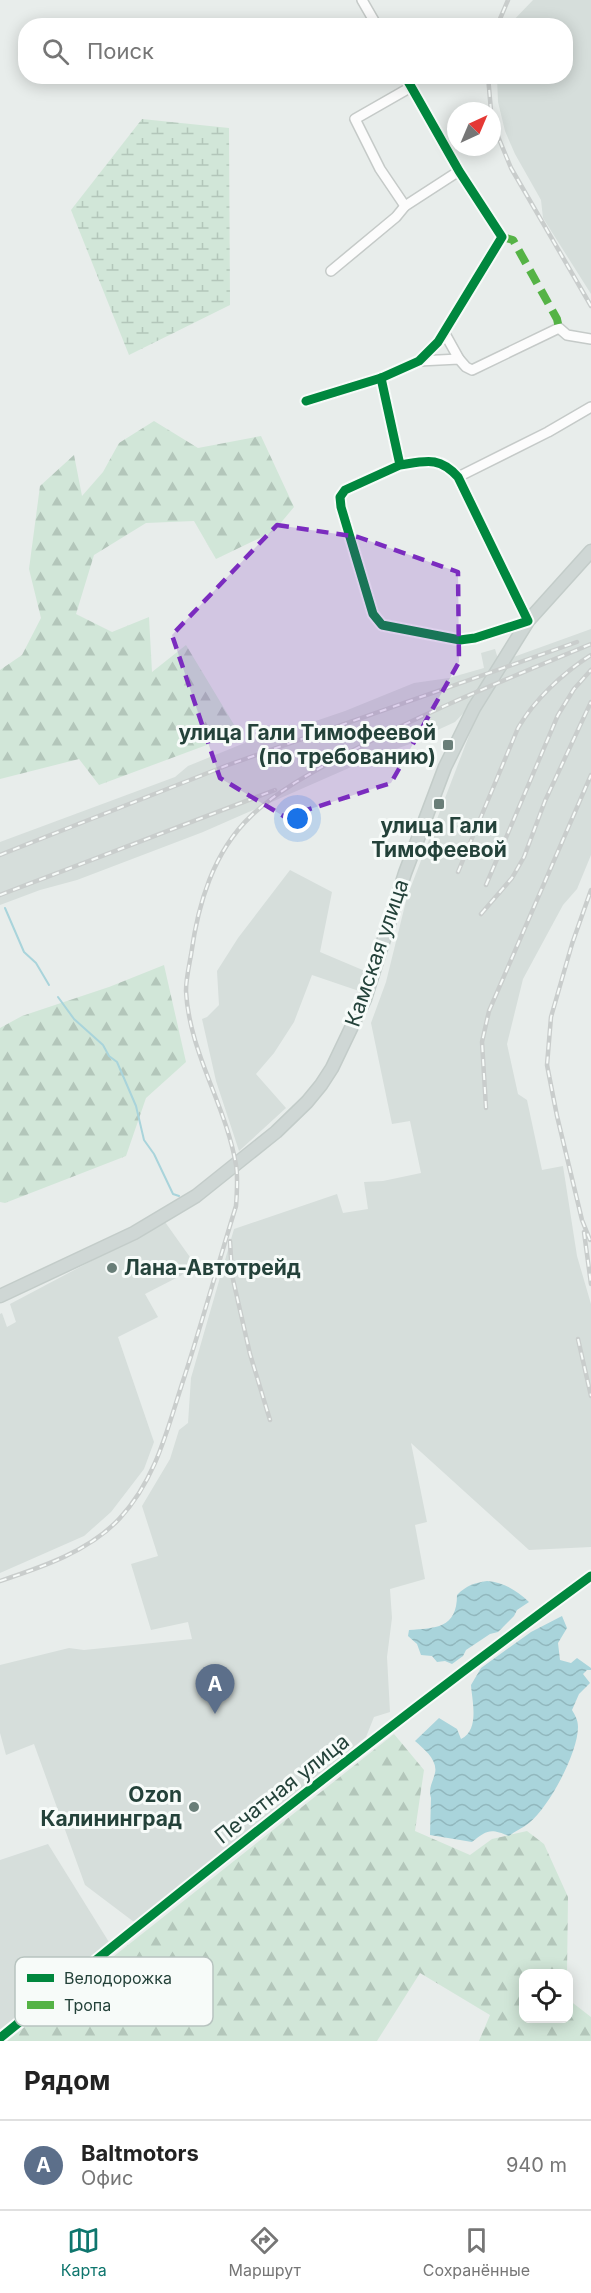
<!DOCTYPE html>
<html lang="ru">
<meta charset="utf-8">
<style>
:root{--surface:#fff;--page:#f2f2f2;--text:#222;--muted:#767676;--line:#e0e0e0;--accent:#0f766e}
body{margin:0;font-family:Inter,sans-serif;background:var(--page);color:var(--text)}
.controls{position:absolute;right:18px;bottom:18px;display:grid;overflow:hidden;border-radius:12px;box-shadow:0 3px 15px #0003}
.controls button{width:54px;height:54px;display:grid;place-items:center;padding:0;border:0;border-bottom:2px solid var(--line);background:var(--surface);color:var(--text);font:30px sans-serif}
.compass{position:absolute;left:447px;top:102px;width:54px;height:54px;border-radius:50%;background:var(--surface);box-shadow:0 3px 15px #0003;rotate:44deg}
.you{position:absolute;left:298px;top:819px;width:21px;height:21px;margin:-15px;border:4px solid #fff;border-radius:50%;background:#1a73e8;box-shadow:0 0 0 9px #1a73e833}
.badge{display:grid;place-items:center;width:39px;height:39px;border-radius:50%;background:var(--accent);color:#fff;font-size:20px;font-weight:700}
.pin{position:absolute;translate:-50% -50px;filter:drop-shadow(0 2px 3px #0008)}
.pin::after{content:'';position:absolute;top:32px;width:21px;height:18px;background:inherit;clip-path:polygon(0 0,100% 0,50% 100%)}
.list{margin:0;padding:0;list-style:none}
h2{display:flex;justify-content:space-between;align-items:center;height:78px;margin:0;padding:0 24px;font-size:26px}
h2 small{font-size:20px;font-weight:400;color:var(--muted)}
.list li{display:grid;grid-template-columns:39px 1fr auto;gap:18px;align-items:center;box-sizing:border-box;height:90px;padding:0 24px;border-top:2px solid var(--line)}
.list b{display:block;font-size:22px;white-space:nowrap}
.list p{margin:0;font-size:20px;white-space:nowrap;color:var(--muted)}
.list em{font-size:20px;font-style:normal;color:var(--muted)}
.icon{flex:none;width:33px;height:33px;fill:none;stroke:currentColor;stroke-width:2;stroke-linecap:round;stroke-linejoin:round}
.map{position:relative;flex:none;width:591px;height:2041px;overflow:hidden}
.search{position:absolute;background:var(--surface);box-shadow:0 3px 15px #0003;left:18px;right:18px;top:18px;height:66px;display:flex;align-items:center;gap:15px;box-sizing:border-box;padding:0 21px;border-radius:24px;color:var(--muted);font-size:22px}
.sheet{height:168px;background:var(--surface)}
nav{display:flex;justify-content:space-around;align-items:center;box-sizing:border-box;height:84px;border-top:2px solid var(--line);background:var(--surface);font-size:16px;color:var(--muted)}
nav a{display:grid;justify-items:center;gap:3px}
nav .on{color:var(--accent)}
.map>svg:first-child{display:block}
</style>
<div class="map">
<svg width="591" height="2041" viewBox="0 0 591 2041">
<defs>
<pattern id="forest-firs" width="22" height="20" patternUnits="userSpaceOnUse" patternTransform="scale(1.5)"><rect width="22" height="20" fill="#d1e6d8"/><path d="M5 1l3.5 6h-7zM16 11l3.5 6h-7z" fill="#b3c6ba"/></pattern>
<pattern id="wetland-marsh" width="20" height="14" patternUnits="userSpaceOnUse" patternTransform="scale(1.5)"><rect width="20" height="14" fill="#d1e6d8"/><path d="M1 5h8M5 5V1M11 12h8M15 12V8" fill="none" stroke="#b3c6ba"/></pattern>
<pattern id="water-waves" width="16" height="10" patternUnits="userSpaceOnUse" patternTransform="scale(1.5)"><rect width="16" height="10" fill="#a9d4db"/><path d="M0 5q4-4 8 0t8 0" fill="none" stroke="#91b7bd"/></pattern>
</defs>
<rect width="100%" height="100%" fill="#e8edeb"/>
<g fill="#d6dedb">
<polygon points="533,0 591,0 591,294 543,218 541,200 515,154 505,131 498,102 497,77 566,76 566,26 509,25"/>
<polygon points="591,629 591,855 577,889 563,905 523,979 507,1044 518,1094 527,1100 542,1170 563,1166 577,1256 591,1304 591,1547 529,1550 411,1443 427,1522 415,1525 425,1579 390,1589 392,1618 387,1657 390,1712 374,1717 366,1737 134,1922 85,1885 34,1744 6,1755 0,1733 0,1665 69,1648 84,1650 192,1639 188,1622 151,1630 131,1564 158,1556 142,1506 170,1459 179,1430 188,1423 191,1378 234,1229 337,1194 343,1213 368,1209 364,1182 383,1181 421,1173 410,1121 392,1124 371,1023 386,982 407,897 485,694 505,660"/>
<polygon points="495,649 498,659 472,704 455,722 418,739 418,741 374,757 203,832 77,880 40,890 0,905 0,842 175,777 188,766 252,740 266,738 345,711 414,683 449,678 484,668 481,653"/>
<polygon points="290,870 332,892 320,952 365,971 359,991 312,975 294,1022 274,1053 256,1074 286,1108 239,1151 216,1081 202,1019 207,1017 219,1005 217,971 238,938"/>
<polygon points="165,1222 192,1260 182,1275 145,1294 158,1317 118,1337 154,1442 144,1469 111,1512 84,1536 0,1573 0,1314 2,1313 7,1327 16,1322 10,1304"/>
<polygon points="48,1844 112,1947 0,2035 0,1860"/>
</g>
<g fill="url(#forest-firs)">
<polygon points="154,421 198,448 261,436 294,507 274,531 216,559 194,521 146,523 94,555 76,614 112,632 149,617 152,672 186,645 239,733 99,785 79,759 0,779 0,670 22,655 41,618 29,569 40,486 74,455 82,496 103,472 119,443"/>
<polygon points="164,965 186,1062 146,1098 126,1156 5,1203 0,1202 0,1028 22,1016 109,987"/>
<polygon points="394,1734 424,1770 415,1831 470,1855 492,1839 527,1831 544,1844 568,1897 567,1973 524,1974 524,2018 568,2018 569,2000 591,2017 591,2041 479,2041 490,2015 420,1973 377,2041 7,2041"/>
</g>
<polygon fill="url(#wetland-marsh)" points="142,119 229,128 230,305 129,355 71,210"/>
<g fill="url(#water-waves)">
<path d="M487 1581C504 1582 517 1591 529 1602L517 1610 514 1616 498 1632 490 1634 466 1650 463 1656 452 1664 445 1661 437 1662 432 1656 421 1655 417 1644 408 1636 409 1630C435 1628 457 1629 457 1595 467 1585 474 1583 487 1581Z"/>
<path d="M562 1616 567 1628 558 1643 560 1660 571 1663 577 1658 591 1668V1670H587L583 1674 590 1683 579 1694 572 1710C575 1715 578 1720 578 1727 578 1753 549 1807 529 1823 523 1828 515 1831 509 1836 490 1828 487 1830 472 1842L430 1835 431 1798C428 1788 433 1782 435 1773 438 1760 424 1749 415 1741L439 1718 457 1729 461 1739C480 1730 472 1701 471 1685L481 1668 531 1632Z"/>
</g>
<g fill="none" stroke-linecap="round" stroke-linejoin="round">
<g stroke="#a9d4db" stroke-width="2">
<polyline points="5,908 24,952 36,963 49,985"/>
<polyline points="58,997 74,1019 103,1045 109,1056 117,1062 136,1106 144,1140 154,1154 173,1194 179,1196"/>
</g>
<g stroke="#c5cac8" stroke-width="12">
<g id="minor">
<polyline points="362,0 377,26"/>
<polyline points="405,206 380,169 355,119 411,87"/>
<polyline points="331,271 396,217 405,206 459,171"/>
<polyline points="444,332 459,359"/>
<polyline points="419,361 459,359 466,367 472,370 559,328 567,335 591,339"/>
<path d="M381 378 400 465C426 461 439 456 458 477L528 621 475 638 460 640 382 625 373 614 341 507 340 497 345 490 400 465"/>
<polyline points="306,401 381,378 419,361 438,342 502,237 459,171 405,76"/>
<polyline points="458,477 548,432 591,407"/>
<path d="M0 2038C194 1880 389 1724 591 1576"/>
</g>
</g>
<g stroke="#c3ccc9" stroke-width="15">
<polyline id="major" points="0,1296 134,1233 196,1196 276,1132 307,1102 321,1085 332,1068 365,999 405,873 445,767 474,708 528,621 591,551"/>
</g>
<use href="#minor" stroke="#fcfcfc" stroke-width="9"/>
<use href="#major" stroke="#cfd7d5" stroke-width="12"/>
<g stroke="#c9cdcc" stroke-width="4.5">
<g id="rail">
<polyline points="497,26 508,0"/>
<polyline points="488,76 491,111"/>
<polyline points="492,114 497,134 511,168 591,306"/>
<polyline points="0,855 228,765 577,642"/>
<path d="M458 872 518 728C535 699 563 673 591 655"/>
<polyline points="486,885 558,715 574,689 591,670"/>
<polyline points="0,895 275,790"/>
<polyline points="481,914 512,878 524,857 545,801 591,702"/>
<polyline points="486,1108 482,1042 489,1011 591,775"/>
<polyline points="584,1232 591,1284"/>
<polyline points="590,1240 582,1220 557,1116 547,1065 551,1017 572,944 591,890"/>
<polyline points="230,1241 232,1275 250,1354 270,1420"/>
<polyline points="578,1339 591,1396"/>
<path d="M0 1581C42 1567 90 1551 120 1518 156 1479 167 1430 183 1381 202 1323 218 1264 236 1206 237 1193 238 1178 236 1165 226 1105 189 1052 186 991 186 979 189 966 191 955 198 904 213 852 251 816 277 791 311 773 342 756 422 713 507 679 591 644"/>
</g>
</g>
<use href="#rail" stroke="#f7fbf9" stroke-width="2" stroke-dasharray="7" stroke-linecap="butt"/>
<polyline stroke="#55b346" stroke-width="8" stroke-dasharray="15 8" stroke-linecap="butt" points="502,237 513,240 557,319 559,328"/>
<g stroke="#f7fbf9" stroke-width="13">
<g id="cycleway">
<path d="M381 378 400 465C426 461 439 456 458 477L528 621 475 638 460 640 382 625 373 614 341 507 340 497 345 490 400 465"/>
<polyline points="306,401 381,378 419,361 438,342 502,237 459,171 405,76"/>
<path d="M0 2038C194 1880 389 1724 591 1576"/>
</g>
</g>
<use href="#cycleway" stroke="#00873e" stroke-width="9"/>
</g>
<path fill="#7b2cbf" fill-opacity="0.2" stroke="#7b2cbf" stroke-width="4.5" stroke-dasharray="12 8" stroke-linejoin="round" d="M277 525 358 537 458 572 459 662 391 783 285 817 220 778 172 635Z"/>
<g fill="#697e78" stroke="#f7fbf9" stroke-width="2">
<rect x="442" y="739" width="12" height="12" rx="3"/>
<rect x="433" y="798" width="12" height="12" rx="3"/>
<circle cx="112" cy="1268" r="6"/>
<circle cx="194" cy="1807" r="6"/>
</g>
<g text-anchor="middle" stroke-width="6" stroke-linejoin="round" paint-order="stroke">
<g font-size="21" font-weight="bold" fill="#24423a" stroke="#f7fbf9" text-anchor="end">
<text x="436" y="740">улица Гали Тимофеевой<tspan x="436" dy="24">(по требованию)</tspan></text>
<text x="439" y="833" text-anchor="middle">улица Гали<tspan x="439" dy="24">Тимофеевой</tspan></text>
<text x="124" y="1275" text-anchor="start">Лана-Автотрейд</text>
<text x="182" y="1802">Ozon<tspan x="182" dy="24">Калининград</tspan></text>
</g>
<g font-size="21" fill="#24423a" stroke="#f7fbf9">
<text transform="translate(377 953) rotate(-71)" y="7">Камская улица</text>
<text transform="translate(282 1789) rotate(-38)" y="7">Печатная улица</text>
</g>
</g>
<rect x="15" y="1957" width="198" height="69" rx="9" fill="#f7fbf9" stroke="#b8c4c0" stroke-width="1.5"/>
<rect x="27" y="1974" width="27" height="8" fill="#00873e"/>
<rect x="27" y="2001" width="27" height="8" fill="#55b346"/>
<g font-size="16" fill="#24423a">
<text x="64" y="1984">Велодорожка</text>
<text x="64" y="2011">Тропа</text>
</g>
</svg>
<div class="controls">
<button><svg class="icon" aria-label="locate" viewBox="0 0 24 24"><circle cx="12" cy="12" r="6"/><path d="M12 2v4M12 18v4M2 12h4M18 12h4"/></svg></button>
</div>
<svg class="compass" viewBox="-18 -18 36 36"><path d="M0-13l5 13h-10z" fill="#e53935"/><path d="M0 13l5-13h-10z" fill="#767676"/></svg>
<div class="you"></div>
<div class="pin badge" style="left:215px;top:1714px;background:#5c6f8a">A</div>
<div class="search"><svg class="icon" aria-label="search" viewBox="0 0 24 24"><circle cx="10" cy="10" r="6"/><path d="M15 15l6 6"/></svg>Поиск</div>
</div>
<section class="sheet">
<h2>Рядом<small></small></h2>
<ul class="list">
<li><span class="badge" style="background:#5c6f8a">A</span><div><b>Baltmotors</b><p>Офис</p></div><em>940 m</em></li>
</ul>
</section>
<nav>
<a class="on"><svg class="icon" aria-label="map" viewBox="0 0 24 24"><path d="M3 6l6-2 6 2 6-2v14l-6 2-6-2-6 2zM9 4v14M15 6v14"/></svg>Карта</a>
<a><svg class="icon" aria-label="directions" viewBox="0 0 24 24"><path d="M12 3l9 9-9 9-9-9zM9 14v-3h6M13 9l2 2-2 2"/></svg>Маршрут</a>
<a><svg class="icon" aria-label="saved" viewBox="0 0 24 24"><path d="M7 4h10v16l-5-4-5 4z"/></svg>Сохранённые</a>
</nav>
